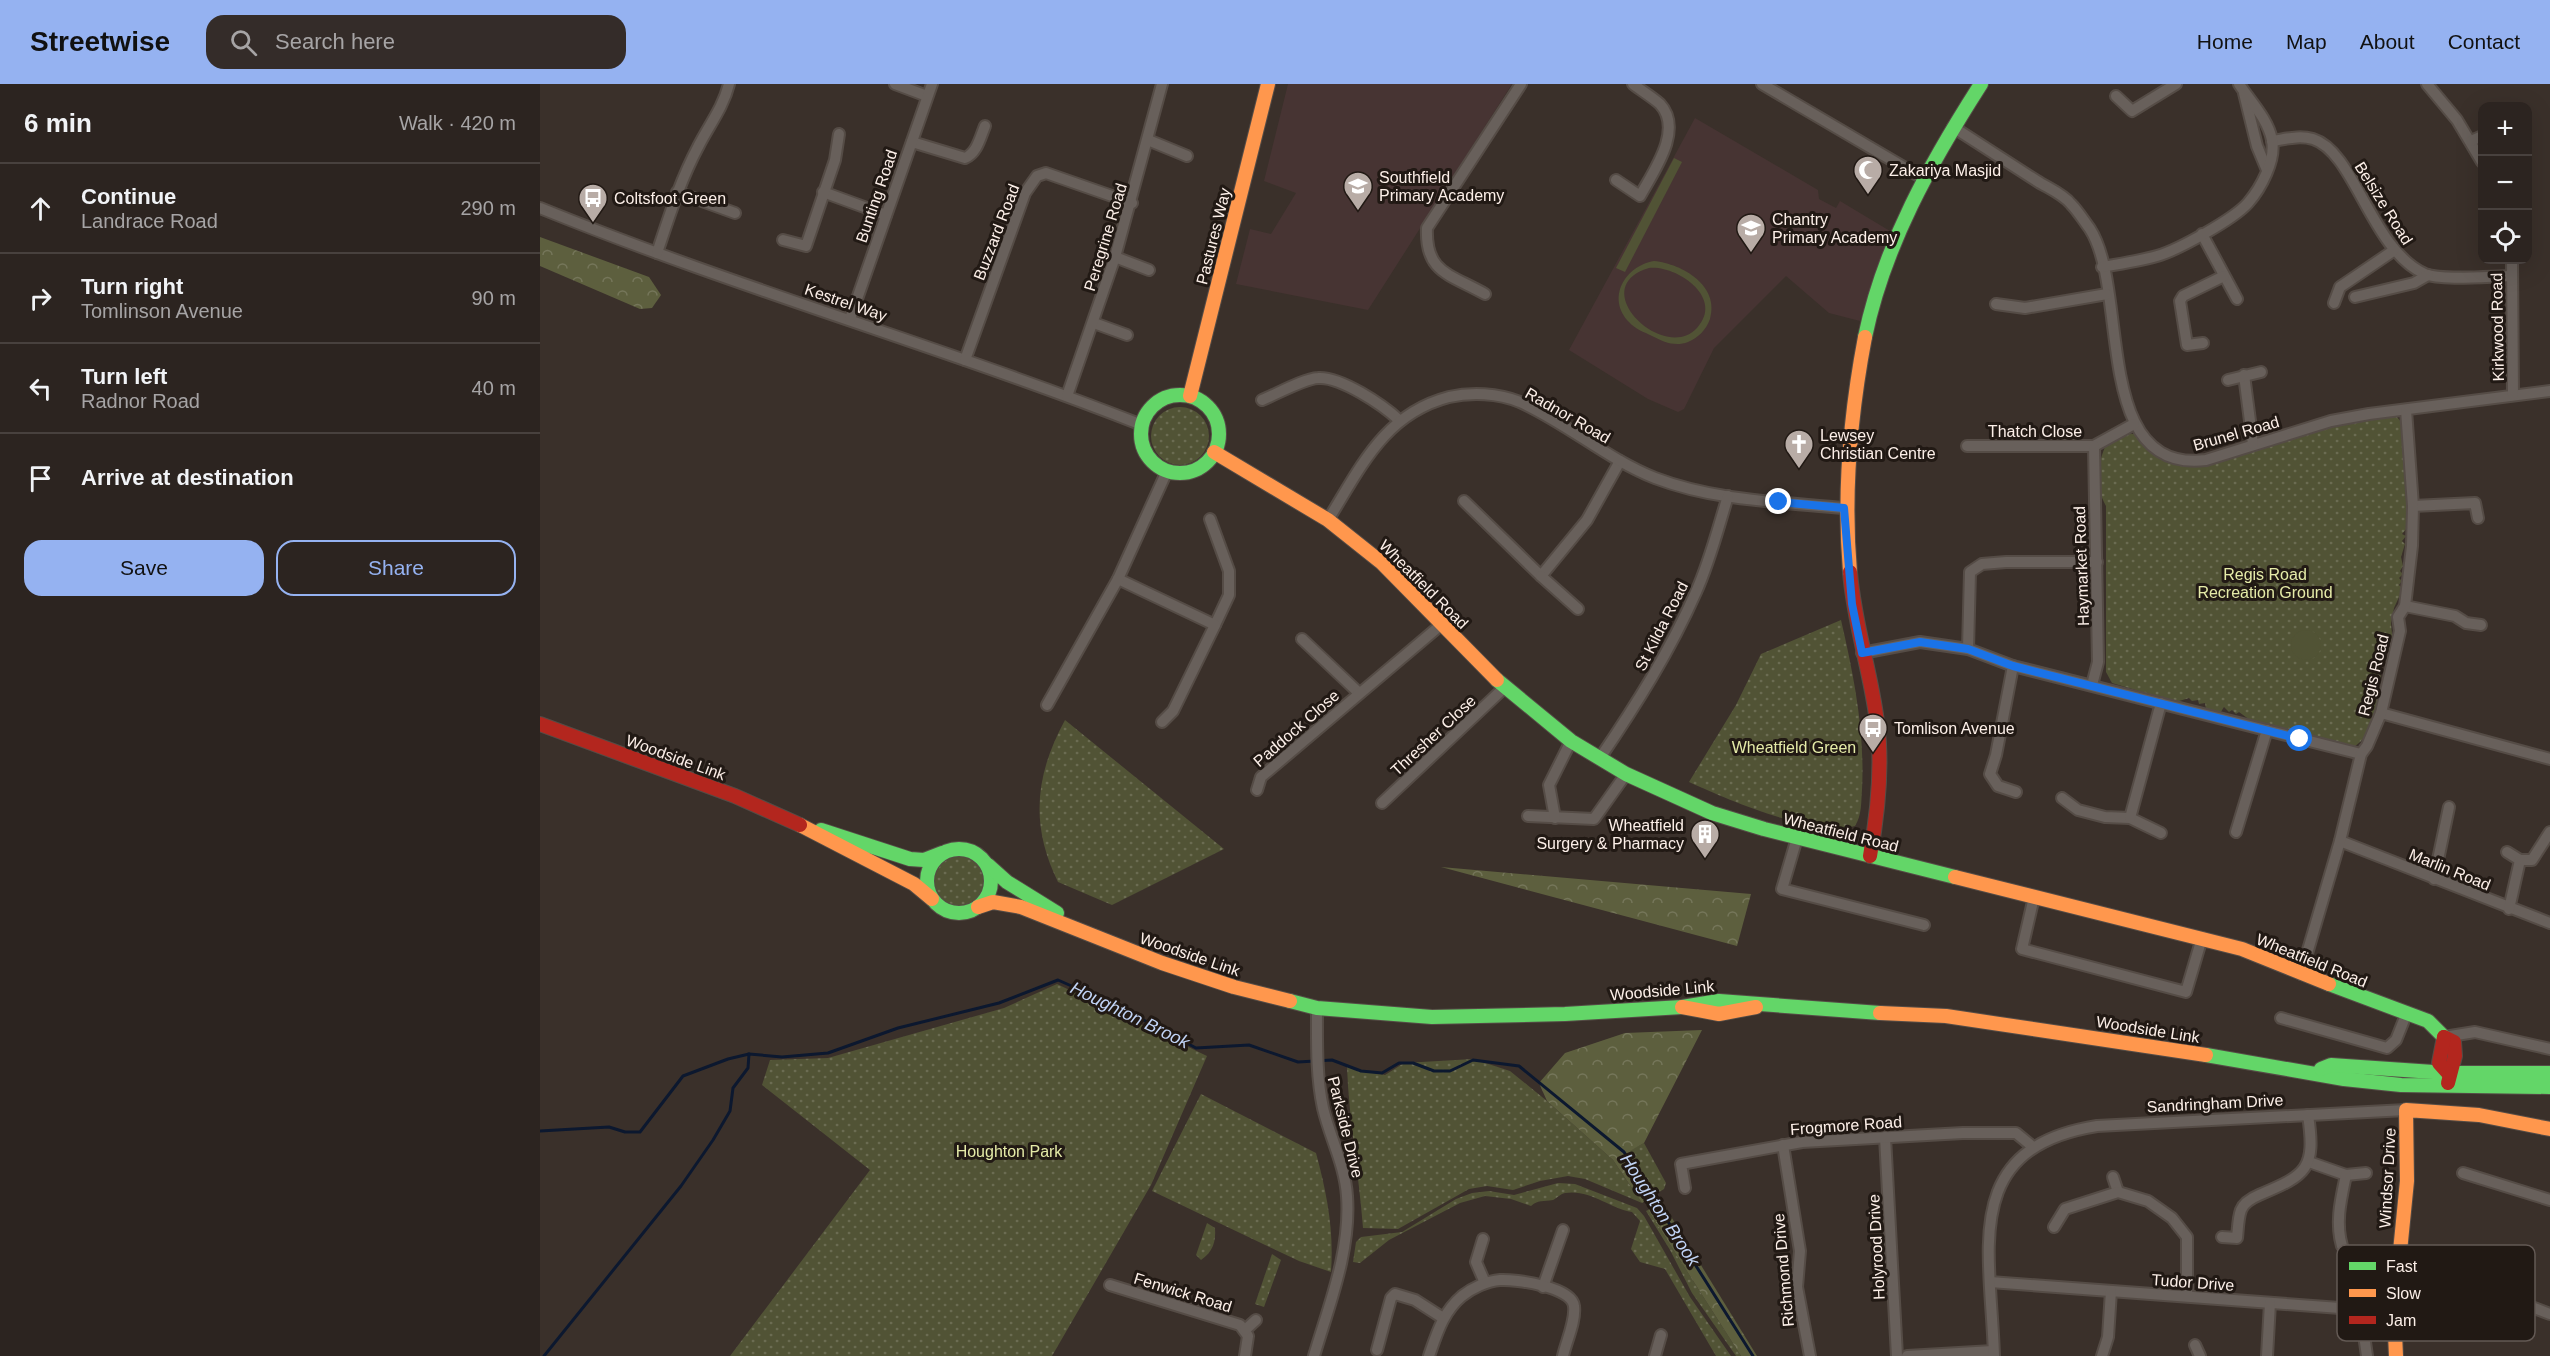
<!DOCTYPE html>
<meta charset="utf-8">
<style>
:root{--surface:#2c2420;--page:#342c29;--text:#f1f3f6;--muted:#a6a4a5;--line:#48413e;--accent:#95b2f1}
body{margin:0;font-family:Arial,sans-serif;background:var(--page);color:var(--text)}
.controls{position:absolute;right:18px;top:18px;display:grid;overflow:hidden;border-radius:12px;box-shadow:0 6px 24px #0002}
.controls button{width:54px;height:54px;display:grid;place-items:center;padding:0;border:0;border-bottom:2px solid var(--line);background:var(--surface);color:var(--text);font:30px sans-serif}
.stop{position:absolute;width:18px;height:18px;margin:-14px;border:4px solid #1a73e8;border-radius:50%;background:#fff}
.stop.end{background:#1a73e8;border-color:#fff;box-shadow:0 2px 6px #0008}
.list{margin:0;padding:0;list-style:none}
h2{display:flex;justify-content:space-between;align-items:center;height:78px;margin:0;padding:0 24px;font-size:26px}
h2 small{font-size:20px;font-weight:400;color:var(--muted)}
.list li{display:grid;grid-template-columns:39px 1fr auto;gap:18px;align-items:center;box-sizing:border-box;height:90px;padding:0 24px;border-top:2px solid var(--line)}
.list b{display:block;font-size:22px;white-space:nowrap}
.list p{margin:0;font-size:20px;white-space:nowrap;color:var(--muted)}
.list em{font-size:20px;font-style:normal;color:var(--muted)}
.actions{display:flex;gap:12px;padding:18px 24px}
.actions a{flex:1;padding:14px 0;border:2px solid var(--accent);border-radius:18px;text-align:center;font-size:21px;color:var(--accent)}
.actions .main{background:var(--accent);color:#111}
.icon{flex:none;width:33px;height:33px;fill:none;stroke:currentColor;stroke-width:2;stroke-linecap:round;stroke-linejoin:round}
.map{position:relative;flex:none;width:2010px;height:1272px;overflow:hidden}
header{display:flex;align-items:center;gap:36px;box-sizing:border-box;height:84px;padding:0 30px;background:var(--accent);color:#111}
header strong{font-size:28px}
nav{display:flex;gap:33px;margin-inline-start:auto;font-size:21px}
.search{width:420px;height:54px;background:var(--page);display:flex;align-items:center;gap:15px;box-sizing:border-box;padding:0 21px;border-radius:18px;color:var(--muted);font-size:22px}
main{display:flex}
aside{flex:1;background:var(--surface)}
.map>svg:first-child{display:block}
</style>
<header>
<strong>Streetwise</strong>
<div class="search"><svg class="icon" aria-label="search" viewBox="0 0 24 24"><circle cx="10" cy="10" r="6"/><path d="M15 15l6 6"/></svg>Search here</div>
<nav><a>Home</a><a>Map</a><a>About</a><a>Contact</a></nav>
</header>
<main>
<aside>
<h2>6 min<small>Walk · 420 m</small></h2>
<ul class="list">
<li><svg class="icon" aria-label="ahead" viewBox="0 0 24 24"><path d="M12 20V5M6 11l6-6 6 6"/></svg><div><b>Continue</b><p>Landrace Road</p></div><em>290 m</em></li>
<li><svg class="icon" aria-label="right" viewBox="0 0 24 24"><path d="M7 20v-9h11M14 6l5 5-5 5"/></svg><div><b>Turn right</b><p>Tomlinson Avenue</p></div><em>90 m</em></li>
<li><svg class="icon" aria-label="left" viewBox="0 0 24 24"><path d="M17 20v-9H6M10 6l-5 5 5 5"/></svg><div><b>Turn left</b><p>Radnor Road</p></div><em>40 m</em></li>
<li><svg class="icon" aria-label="arrive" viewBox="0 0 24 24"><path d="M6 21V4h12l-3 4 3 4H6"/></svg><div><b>Arrive at destination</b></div></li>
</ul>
<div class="actions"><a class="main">Save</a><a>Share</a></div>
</aside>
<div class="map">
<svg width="2010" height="1272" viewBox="0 0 2010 1272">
<defs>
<pattern id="grass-dots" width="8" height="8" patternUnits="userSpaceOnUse" patternTransform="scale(1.5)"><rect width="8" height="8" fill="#515335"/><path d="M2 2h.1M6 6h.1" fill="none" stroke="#6b6c52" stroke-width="1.8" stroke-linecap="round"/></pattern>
<pattern id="forest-crowns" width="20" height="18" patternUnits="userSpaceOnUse" patternTransform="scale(1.5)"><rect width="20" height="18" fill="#5d5f3e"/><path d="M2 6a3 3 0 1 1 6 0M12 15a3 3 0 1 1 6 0" fill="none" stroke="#75765a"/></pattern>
</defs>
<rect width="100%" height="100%" fill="#3a302a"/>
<g fill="#473433">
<polygon points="748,0 972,0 828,226 696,200 710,145 731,150 756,109 724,97"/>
<polygon points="1155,34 1278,106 1279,115 1296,124 1300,117 1350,147 1320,237 1289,229 1246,192 1174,264 1144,325 1138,328 1108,315 1029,266"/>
</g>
<g fill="url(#grass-dots)">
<circle cx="640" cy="352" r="29"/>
<path d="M1849 330 1856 332 1863 340 1870 406 1867 420 1868 443 1862 450 1866 452 1862 457 1865 460 1861 473 1863 482 1860 487 1863 490 1859 494 1862 497 1859 501 1861 503 1865 500 1854 524 1851 539 1853 562 1850 557H1847L1849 565 1843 572 1845 579 1841 580 1843 586 1839 587 1841 593 1837 596C1845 617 1832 653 1812 664L1714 639 1699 628 1696 630 1692 626 1689 628 1684 623 1680 629 1666 625 1665 619 1659 620 1658 616 1652 617 1649 614 1636 618 1572 599 1566 588V422C1554 400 1557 381 1567 358L1585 349 1594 350 1622 373 1652 381 1670 380 1768 347Z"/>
<path d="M1301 536C1314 593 1325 647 1322 706 1321 718 1322 731 1315 742 1273 753 1189 716 1149 698L1196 621 1221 570Z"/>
<path d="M525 636 684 765 572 821 518 798C490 741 495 691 525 636Z"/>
<circle cx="418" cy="797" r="26"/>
<polygon points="517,900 667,972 611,1101 512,1272 190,1272 330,1086 222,1001 230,976 288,974 464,924"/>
<path d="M933 975 970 987 1007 1017 1073 1076 1102 1119 1045 1095 1028 1092 1000 1097 973 1106 947 1102 929 1105 858 1145 823 1144C819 1090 809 1037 807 983L845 991 864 979Z"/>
<path d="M661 1010 776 1069C787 1110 794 1146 791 1188L759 1177 612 1107Z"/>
<polygon points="1104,1059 1126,1099 1124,1105 1116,1110 1089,1067"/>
<path d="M1018 1099 1035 1100 1097 1124 1104 1132 1150 1213 1191 1272H1176L1125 1185 1100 1178 1091 1165 1100 1137 1092 1128C1069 1124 1050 1105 1025 1109 1020 1110 1017 1114 1013 1116 1003 1118 999 1115 991 1122L971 1115 945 1112 920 1119 849 1156 820 1179 813 1178 816 1158 821 1153 862 1148 916 1115 932 1109 949 1107 974 1111Z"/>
<polygon points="1108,1126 1201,1272 1196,1272 1152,1209 1130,1166 1106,1127"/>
<path d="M667 1139 675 1144C676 1157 673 1168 661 1176L656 1171Z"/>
<polygon points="732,1170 741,1176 724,1223 715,1220"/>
</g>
<g fill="url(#forest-crowns)">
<polygon points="0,153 109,193 121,211 112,224 100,225 0,182"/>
<polygon points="901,783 1211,810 1197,862"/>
<polygon points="1162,946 1104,1059 1090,1067 1116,1110 1102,1119 1073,1076 1007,1017 999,999 1025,969 1085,949"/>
<polygon points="1122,1118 1217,1272 1201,1272 1108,1126"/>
</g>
<g fill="#515335" fill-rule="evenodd">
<polygon points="1134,74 1142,78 1085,188 1076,184"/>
<path d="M1114 177C1143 180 1180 202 1170 235 1166 246 1158 254 1148 258 1135 263 1124 258 1112 252 1104 248 1095 245 1089 238 1066 214 1085 182 1114 177ZM1109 184C1137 181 1185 214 1157 244 1124 280 1044 203 1109 184Z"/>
<circle cx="1766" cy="561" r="15"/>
</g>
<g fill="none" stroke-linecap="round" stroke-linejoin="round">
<g stroke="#0c182f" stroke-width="3">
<polyline points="0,1047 69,1043 85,1048 100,1048 143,992 188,975 209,970 242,973 288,969 358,944 459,919 518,896 581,924 656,964 709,961 758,978 792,976 821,987 842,989 859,979 873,979 894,987 910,987 933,976 979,982 1084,1068 1213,1272"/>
<polyline points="4,1272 141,1102 173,1056 190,1027 193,1004 208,984 209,970"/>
</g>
<g stroke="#554c46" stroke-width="14">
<g id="street">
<polyline points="355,0 387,12"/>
<polyline points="1222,0 1384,95"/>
<polyline points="1887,0 1917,36 1942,78"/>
<polyline points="1704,9 1717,62 1727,86"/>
<polyline points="1576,12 1592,27 1636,0"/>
<path d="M1413 43C1441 61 1469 79 1497 97 1508 104 1523 110 1531 120 1538 127 1544 137 1550 145 1590 207 1551 390 1666 376L1791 337 1829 330 2010 307"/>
<polyline points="608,56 647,72"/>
<path d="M1732 57C1746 55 1759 51 1773 55 1815 68 1831 166 1885 190 1902 197 1952 192 1972 192"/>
<polyline points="1931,57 1942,52"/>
<path d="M372 58 425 74C437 69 440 54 445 42"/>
<path d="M1076 96 1100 112C1113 88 1144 46 1120 20 1112 13 1102 7 1093 0"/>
<polyline points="137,108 195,129"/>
<polyline points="283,108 346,131"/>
<path d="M0 124C197 204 403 263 602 341"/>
<polyline points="1662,150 1697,215"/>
<polyline points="243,156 266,162 295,76 299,50"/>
<path d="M117 169C129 133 140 97 158 63 169 41 183 24 189 0"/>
<polyline points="575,173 609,186"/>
<polyline points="1972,176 1973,311"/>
<path d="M1562 183C1580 180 1599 177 1617 172 1638 166 1694 135 1708 119 1721 104 1736 76 1732 56 1728 35 1710 17 1699 0"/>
<path d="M945 210C910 190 885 189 887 144L981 0"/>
<polyline points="1815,213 1874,199 1888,191"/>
<polyline points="1794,219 1800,203 1853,167"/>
<polyline points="1456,220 1485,224 1567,210"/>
<polyline points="310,235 392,0"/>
<polyline points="554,239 587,251"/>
<polyline points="1663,259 1647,261 1640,217 1643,212 1684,192"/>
<polyline points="425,276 485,109 497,92 506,89 592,119"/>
<polyline points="1704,291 1713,360"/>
<polyline points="1688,296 1721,288"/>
<polyline points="527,312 575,173 622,0"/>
<path d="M722 316C737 310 763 295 778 294 800 292 843 321 859 336"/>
<polyline points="1427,362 1554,362 1594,340"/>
<polyline points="924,417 1001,492 1047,436 1080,377"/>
<polyline points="1873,422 1935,419 1938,434"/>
<polyline points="670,435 689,487 689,511 675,541"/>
<path d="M788 436C821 383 844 330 909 313 931 308 958 309 980 318 1027 339 1067 375 1115 394 1175 417 1241 418 1304 424"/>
<polyline points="1001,492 1038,525"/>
<polyline points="578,495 675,541 633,627 622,638"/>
<polyline points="1865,522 1915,532 1926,539 1941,541"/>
<polyline points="762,555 819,609"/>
<polyline points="1428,565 1430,488 1442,480 1466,478 1557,478"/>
<polyline points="1322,569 1380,558 1428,565 1473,582 1821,670"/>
<polyline points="1473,582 1456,671 1450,690 1458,702 1476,708"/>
<polyline points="1552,601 1558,578 1554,362"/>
<polyline points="507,621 578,495 627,387"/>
<polyline points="1841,629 2010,675"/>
<path d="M1060 674C1096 621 1130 567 1156 508 1170 477 1178 444 1188 412"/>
<polyline points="717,706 721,693 902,540"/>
<polyline points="1522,714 1538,726 1565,733 1590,734 1621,749"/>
<polyline points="842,719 964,604"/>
<polyline points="988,732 1054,735 1086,690"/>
<polyline points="1015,734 1009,701 1031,657"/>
<polyline points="1590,734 1621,619"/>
<polyline points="1696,748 1727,646"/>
<polyline points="1257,754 1242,805 1384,841"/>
<polyline points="1800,757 2010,839"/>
<polyline points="1967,768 1980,776"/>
<polyline points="1894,795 1909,723"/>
<polyline points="1494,813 1482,865 1646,908 1662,854"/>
<polyline points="1969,825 1980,776 1992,776 2010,748"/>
<polyline points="1761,890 1800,757 1821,670 1827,662 1841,629 1860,547 1858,533 1865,522 1872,462 1873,422 1866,326"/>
<polyline points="1741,934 1847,964 1856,956 1866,931"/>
<polyline points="1904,953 1935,948 2010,965"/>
<polyline points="1345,1053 1357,1272"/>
<polyline points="1243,1061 1260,1167 1257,1203 1270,1272"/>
<polyline points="1769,1078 1806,1091 1826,1089"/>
<polyline points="1923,1089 2010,1116"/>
<polyline points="1573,1093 1578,1108"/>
<polyline points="1145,1104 1141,1080 1262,1058 1423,1049 1476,1049 1493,1063"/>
<polyline points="1514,1143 1525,1125 1578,1108 1608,1117 1632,1134 1647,1153 1647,1212"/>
<path d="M1682 1153 1697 1154C1698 1145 1698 1134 1701 1126 1704 1118 1712 1114 1719 1111 1767 1091 1776 1085 1768 1031"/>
<polyline points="943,1155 936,1178 945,1199"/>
<path d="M1802 1162C1795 1138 1801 1115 1806 1091"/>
<polyline points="1910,1178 1926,1183 1951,1202"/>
<polyline points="1450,1198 1854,1228"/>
<polyline points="570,1201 700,1241 708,1252 705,1272"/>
<polyline points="1003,1203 1023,1146"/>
<polyline points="705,1246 716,1236"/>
<polyline points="1934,1246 1936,1226 1951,1202 1989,1222 2010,1230"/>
<polyline points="1825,1258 1827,1272"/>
<polyline points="1655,1261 1660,1272"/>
<polyline points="837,1266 851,1214 855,1210 875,1216 903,1234"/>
<path d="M774 1272C789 1221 811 1167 807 1112 805 1081 790 1054 783 1024 776 991 777 958 777 924"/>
<path d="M889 1272C897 1249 903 1228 922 1212 932 1204 947 1197 960 1196 976 1195 1032 1203 1034 1222 1036 1237 1026 1258 1023 1272"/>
<polyline points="1115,1272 1121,1251"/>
<polyline points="1367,1272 1453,1267"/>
<path d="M1454 1272C1451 1167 1419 1064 1557 1042L1866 1026"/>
<polyline points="1562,1272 1568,1253 1571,1207"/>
<polyline points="1727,1272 1730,1219"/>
</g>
</g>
<g stroke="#554c46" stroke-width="16">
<g id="fast">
<path d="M1325 253C1344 161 1391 78 1441 0"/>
<circle cx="640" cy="350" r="39"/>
<polyline points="957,596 1031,657 1086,690 1172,729 1224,745 1415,793"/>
<polyline points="281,746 370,775 384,776 402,769"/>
<circle cx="419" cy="797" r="32"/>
<polyline points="448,781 467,798 517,829"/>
<polyline points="1789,900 1888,937 1904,953"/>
<polyline points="750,917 777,924 892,933 1025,930 1142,923 1179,917 1340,929"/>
<polyline points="1666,971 1804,995 1861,1001 2010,1003"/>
<polyline points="1781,985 1791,981 1908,989 2010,989"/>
</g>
</g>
<g stroke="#554c46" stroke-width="16">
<g id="slow">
<polyline points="650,312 728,0"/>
<polyline points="674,368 788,436 842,479 957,596"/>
<path d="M1310 488C1303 408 1310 332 1325 253"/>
<polyline points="260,741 374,800 392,815"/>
<polyline points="1415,793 1702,865 1789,900"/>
<polyline points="438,823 453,818 481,823 622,879 694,903 750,917"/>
<polyline points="1142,923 1179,930 1216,923"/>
<polyline points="1340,929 1406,932 1666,971"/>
<polyline points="1856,1272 1854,1228 1867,1097 1866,1026 1939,1031 2010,1045"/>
</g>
</g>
<g stroke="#554c46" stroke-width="16">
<g id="jam">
<path d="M1310 488C1314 540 1331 588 1337 638 1343 683 1338 728 1330 772"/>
<polyline points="0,640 195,712 260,741"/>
<polyline points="1904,953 1914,958 1915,972 1908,999"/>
<polyline points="1904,953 1899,979 1908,989"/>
</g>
</g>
<use href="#street" stroke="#68605b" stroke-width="10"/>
<use href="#fast" stroke="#63d668" stroke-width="14"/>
<use href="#slow" stroke="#ff974d" stroke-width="14"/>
<use href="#jam" stroke="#b3261e" stroke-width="14"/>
</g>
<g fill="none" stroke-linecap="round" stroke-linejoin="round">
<polyline stroke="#1a73e8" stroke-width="8" points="1239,418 1304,424 1312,520 1322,569 1380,558 1428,565 1473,582 1760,655"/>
</g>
<defs>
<g id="mosque-pin" transform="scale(1.5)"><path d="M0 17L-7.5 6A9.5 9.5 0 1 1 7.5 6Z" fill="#b8aca6" stroke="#211914"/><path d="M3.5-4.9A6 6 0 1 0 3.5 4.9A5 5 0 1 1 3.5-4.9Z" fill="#fff"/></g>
<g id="school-pin" transform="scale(1.5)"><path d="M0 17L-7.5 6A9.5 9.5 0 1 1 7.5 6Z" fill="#b8aca6" stroke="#211914"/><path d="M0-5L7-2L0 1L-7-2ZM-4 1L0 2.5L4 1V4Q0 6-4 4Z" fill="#fff"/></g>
<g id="bus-pin" transform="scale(1.5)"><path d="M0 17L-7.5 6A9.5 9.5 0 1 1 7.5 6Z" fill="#b8aca6" stroke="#211914"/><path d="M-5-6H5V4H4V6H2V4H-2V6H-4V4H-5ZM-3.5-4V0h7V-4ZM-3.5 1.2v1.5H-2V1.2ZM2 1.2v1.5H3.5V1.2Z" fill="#fff"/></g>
<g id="church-pin" transform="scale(1.5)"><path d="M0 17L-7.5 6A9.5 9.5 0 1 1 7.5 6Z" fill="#b8aca6" stroke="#211914"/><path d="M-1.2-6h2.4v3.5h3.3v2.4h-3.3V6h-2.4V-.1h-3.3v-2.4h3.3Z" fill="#fff"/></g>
<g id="building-pin" transform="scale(1.5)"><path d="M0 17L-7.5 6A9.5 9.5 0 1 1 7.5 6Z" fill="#b8aca6" stroke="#211914"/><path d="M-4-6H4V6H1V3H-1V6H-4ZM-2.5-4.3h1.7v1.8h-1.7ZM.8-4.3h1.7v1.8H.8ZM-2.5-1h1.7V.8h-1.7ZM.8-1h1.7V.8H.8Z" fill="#fff"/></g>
</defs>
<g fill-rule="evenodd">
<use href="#mosque-pin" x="1328" y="86"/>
<use href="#school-pin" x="818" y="102"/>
<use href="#bus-pin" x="53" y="114"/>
<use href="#school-pin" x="1211" y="144"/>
<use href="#church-pin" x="1259" y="360"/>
<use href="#bus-pin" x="1333" y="644"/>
<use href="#building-pin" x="1165" y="750"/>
</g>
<g text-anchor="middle" stroke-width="6" stroke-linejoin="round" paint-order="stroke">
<g font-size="16" fill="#fcefe8" stroke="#211914" text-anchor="start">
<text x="1349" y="92">Zakariya Masjid</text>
<text x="839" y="99">Southfield<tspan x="839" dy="18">Primary Academy</tspan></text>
<text x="74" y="120">Coltsfoot Green</text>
<text x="1232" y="141">Chantry<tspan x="1232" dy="18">Primary Academy</tspan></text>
<text x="1280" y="357">Lewsey<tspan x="1280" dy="18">Christian Centre</tspan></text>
<text x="1354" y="650">Tomlison Avenue</text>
<text x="1144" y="747" text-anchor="end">Wheatfield<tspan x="1144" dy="18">Surgery &amp; Pharmacy</tspan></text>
</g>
<g font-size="16" fill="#fcefe8" stroke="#211914">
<text transform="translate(336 112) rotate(-71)" y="6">Bunting Road</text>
<text transform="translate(1844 119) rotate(58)" y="6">Belsize Road</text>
<text transform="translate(456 148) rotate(-69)" y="6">Buzzard Road</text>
<text transform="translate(673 152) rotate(-76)" y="6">Pastures Way</text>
<text transform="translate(565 153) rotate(-73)" y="6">Peregrine Road</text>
<text transform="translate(306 218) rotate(19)" y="6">Kestrel Way</text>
<text transform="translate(1957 243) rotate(-91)" y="6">Kirkwood Road</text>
<text transform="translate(1028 331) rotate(30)" y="6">Radnor Road</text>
<text x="1495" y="353">Thatch Close</text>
<text transform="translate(1696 349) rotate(-16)" y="6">Brunel Road</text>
<text transform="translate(1541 482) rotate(-92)" y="6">Haymarket Road</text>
<text transform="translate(884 500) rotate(45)" y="6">Wheatfield Road</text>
<text transform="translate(1121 542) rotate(-63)" y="6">St Kilda Road</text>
<text transform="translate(1833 591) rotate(-76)" y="6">Regis Road</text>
<text transform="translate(756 644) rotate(-41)" y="6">Paddock Close</text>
<text transform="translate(893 651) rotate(-43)" y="6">Thresher Close</text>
<text transform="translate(136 673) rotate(20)" y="6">Woodside Link</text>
<text transform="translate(1301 748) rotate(14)" y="6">Wheatfield Road</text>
<text transform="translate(1910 785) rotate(22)" y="6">Marlin Road</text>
<text transform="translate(650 870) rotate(19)" y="6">Woodside Link</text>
<text transform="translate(1772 876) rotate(22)" y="6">Wheatfield Road</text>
<text transform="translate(1122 906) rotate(-5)" y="6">Woodside Link</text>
<text transform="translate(1608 945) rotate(9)" y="6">Woodside Link</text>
<text transform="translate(1675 1019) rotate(-3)" y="6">Sandringham Drive</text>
<text transform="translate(1306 1041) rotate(-4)" y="6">Frogmore Road</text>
<text transform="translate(806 1043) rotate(76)" y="6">Parkside Drive</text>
<text transform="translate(1847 1094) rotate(-87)" y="6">Windsor Drive</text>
<text transform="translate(1336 1163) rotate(-93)" y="6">Holyrood Drive</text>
<text transform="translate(1243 1186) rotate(-95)" y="6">Richmond Drive</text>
<text transform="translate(1653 1198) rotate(4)" y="6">Tudor Drive</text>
<text transform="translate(643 1208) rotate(17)" y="6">Fenwick Road</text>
</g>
<g font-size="16" fill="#e5eba8" stroke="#211914">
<text x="1725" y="496">Regis Road<tspan x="1725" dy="18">Recreation Ground</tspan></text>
<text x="1254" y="669">Wheatfield Green</text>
<text x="469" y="1073">Houghton Park</text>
</g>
<g font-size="18" font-style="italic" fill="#c0d3f5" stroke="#211914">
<text transform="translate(590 931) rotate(26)" y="6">Houghton Brook</text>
<text transform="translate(1120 1126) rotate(57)" y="6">Houghton Brook</text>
</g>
</g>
<rect x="1797" y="1161" width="198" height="96" rx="9" fill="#211914" stroke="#635954" stroke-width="1.5"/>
<rect x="1809" y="1178" width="27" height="8" fill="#63d668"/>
<rect x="1809" y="1205" width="27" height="8" fill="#ff974d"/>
<rect x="1809" y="1232" width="27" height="8" fill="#b3261e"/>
<g font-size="16" fill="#fcefe8">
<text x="1846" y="1188">Fast</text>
<text x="1846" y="1215">Slow</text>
<text x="1846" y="1242">Jam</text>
</g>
</svg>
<div class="controls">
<button>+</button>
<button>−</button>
<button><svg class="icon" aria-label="locate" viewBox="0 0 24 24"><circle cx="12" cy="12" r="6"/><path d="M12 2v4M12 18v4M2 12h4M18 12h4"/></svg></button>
</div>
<div class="stop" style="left:1760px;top:655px"></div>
<div class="stop end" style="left:1239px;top:418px"></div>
</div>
</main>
